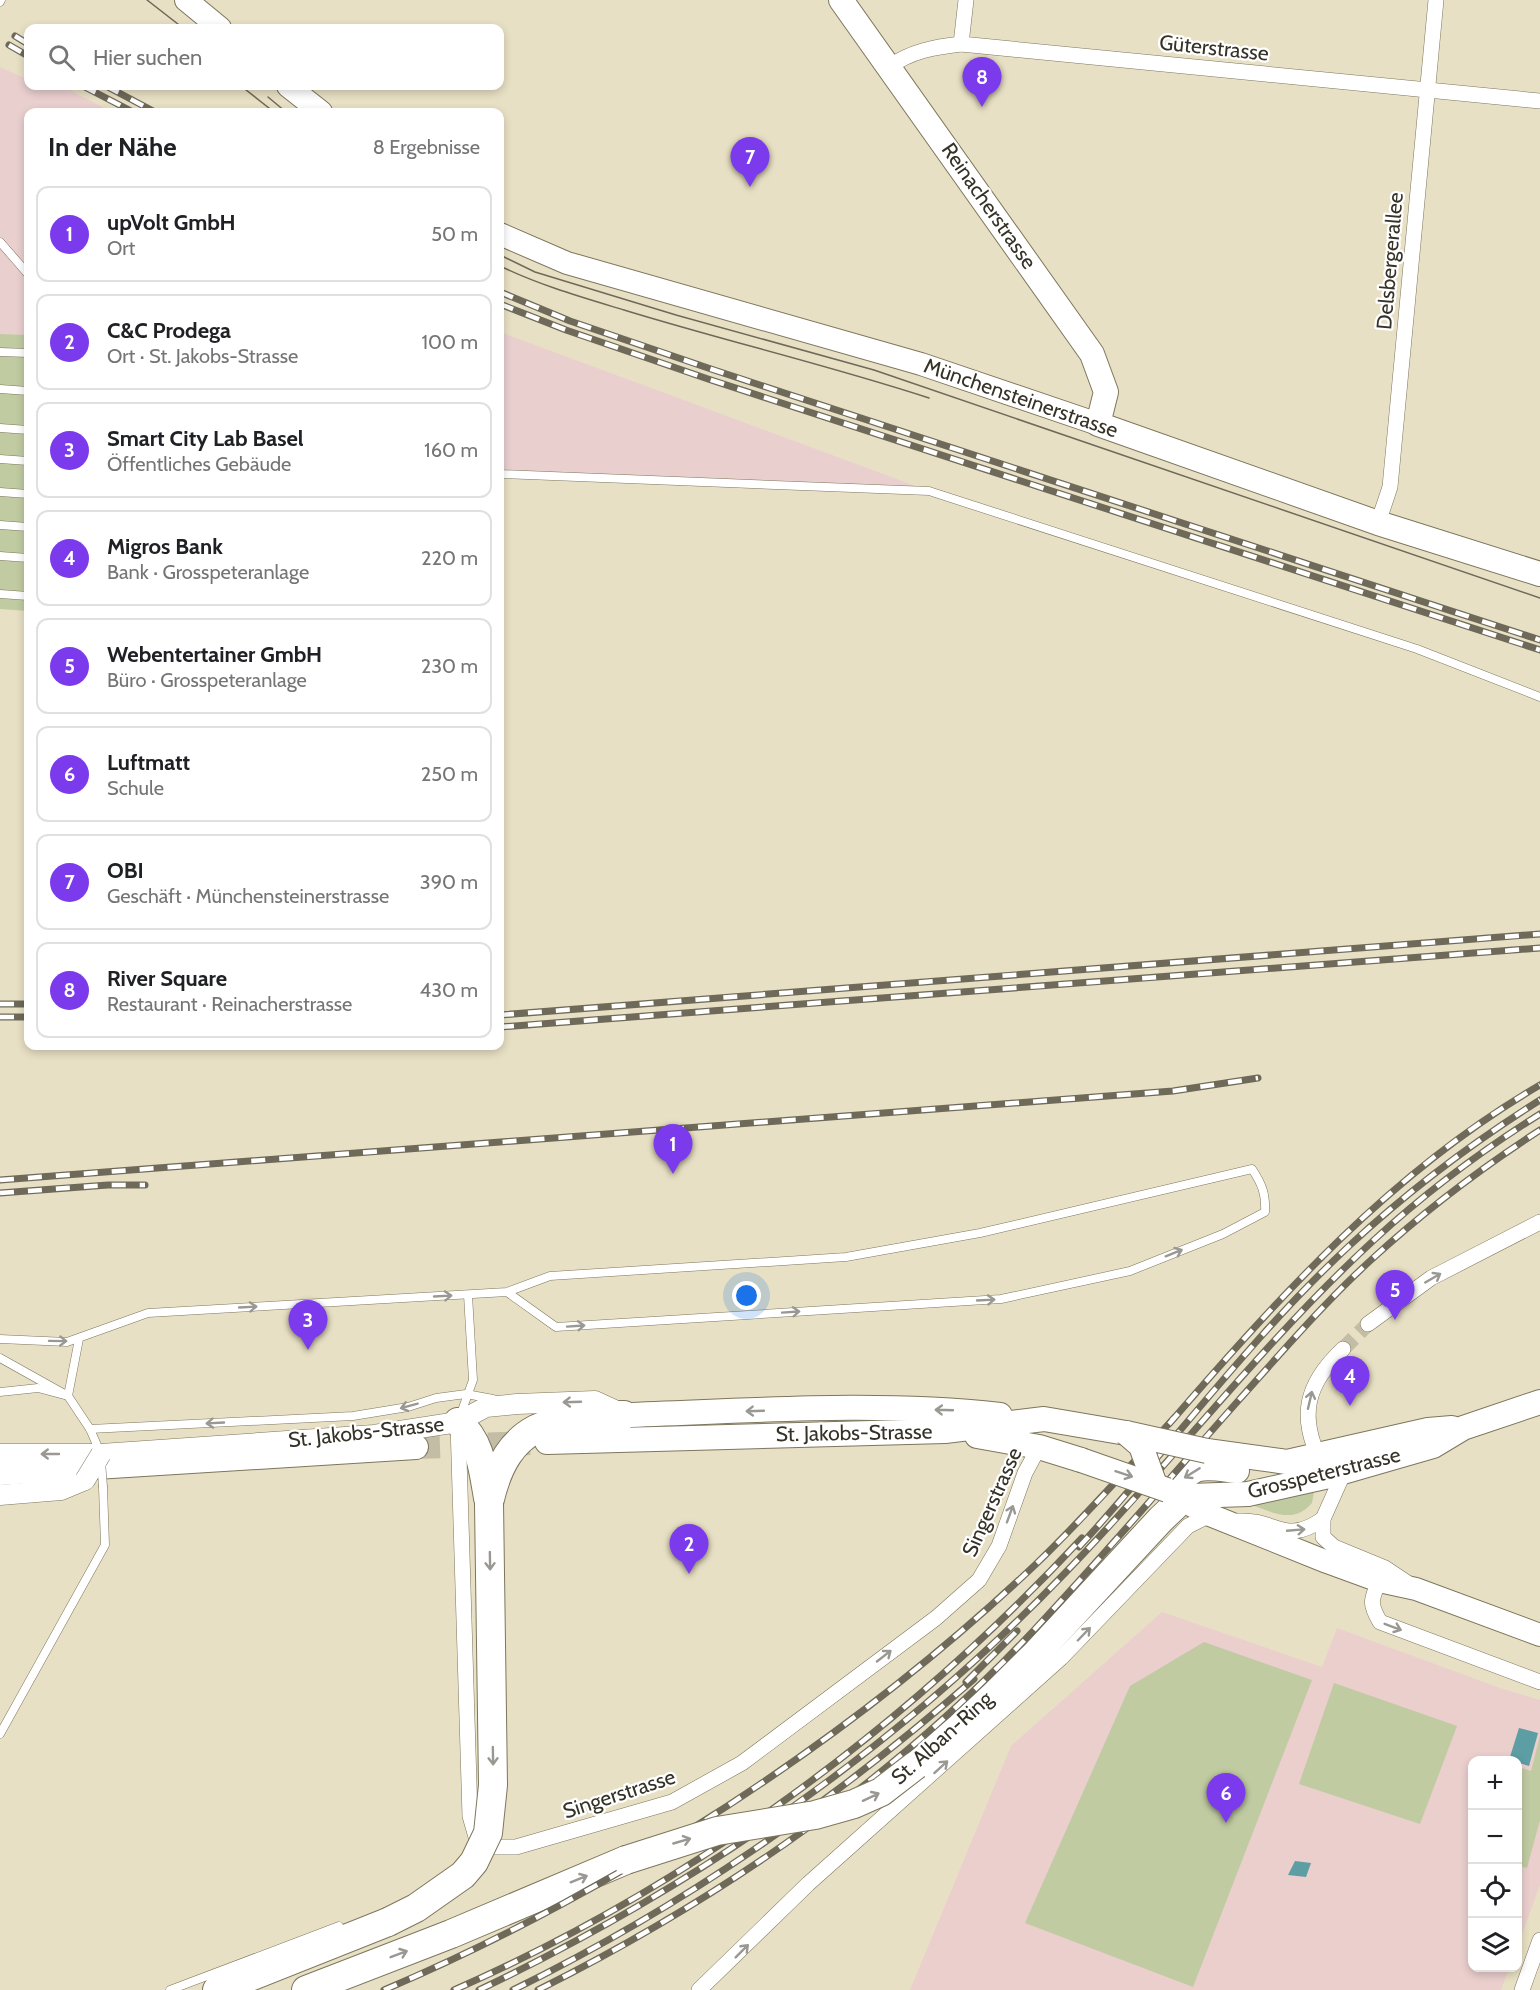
<!DOCTYPE html>
<html lang="de">
<meta charset="utf-8">
<style>
:root{--surface:#fff;--page:#f2f2f2;--text:#202124;--muted:#757577;--line:#e0e0e0;--accent:#7c3aed}
body{margin:0;font-family:Cabin,sans-serif;background:var(--page);color:var(--text)}
.controls{position:absolute;right:18px;bottom:18px;display:grid;overflow:hidden;border-radius:12px;box-shadow:0 3px 9px #0003}
.controls button{width:54px;height:54px;display:grid;place-items:center;padding:0;border:0;border-bottom:2px solid var(--line);background:var(--surface);color:var(--text);font:30px sans-serif}
.you{position:absolute;left:747px;top:1296px;width:21px;height:21px;margin:-15px;border:4px solid #fff;border-radius:50%;background:#1a73e8;box-shadow:0 0 0 9px #1a73e833}
.badge{display:grid;place-items:center;width:39px;height:39px;border-radius:50%;background:var(--accent);color:#fff;font-size:20px;font-weight:700}
.pin{position:absolute;translate:-50% -50px;filter:drop-shadow(0 2px 3px #0008)}
.pin::after{content:'';position:absolute;top:32px;width:21px;height:18px;background:inherit;clip-path:polygon(0 0,100% 0,50% 100%)}
.list{margin:0;padding:0;list-style:none}
h2{display:flex;justify-content:space-between;align-items:center;height:78px;margin:0;padding:0 24px;font-size:26px}
h2 small{font-size:20px;font-weight:400;color:var(--muted)}
.list li{display:grid;grid-template-columns:39px 1fr auto;gap:18px;align-items:center;box-sizing:border-box;height:96px;margin:0 12px 12px;padding:0 12px;border:2px solid var(--line);border-radius:12px}
.list b{display:block;font-size:22px;white-space:nowrap}
.list p{margin:0;font-size:20px;white-space:nowrap;color:var(--muted)}
.list em{font-size:20px;font-style:normal;color:var(--muted)}
.icon{flex:none;width:33px;height:33px;fill:none;stroke:currentColor;stroke-width:2;stroke-linecap:round;stroke-linejoin:round}
.map{position:relative;flex:none;width:1540px;height:1990px;overflow:hidden}
.search{position:absolute;background:var(--surface);box-shadow:0 3px 9px #0003;left:24px;top:24px;width:480px;height:66px;display:flex;align-items:center;gap:15px;box-sizing:border-box;padding:0 21px;border-radius:12px;color:var(--muted);font-size:22px}
.panel{position:absolute;background:var(--surface);box-shadow:0 3px 9px #0003;left:24px;top:108px;width:480px;height:942px;border-radius:12px}
.map>svg:first-child{display:block}
</style>
<div class="map">
<svg width="1540" height="1990" viewBox="0 0 1540 1990">
<rect width="100%" height="100%" fill="#e8e0c4"/>
<g fill="#eacfcf">
<polygon points="0,67 28,80 28,86 62,86 112,112 28,112 28,335 0,334"/>
<polygon points="500,332 929,491 500,474"/>
</g>
<polygon fill="#eacfcd" points="1162,1612 1322,1667 1337,1628 1500,1688 1540,1700 1540,1885 1518,1945 1518,1760 1472,1760 1472,1968 1509,1968 1501,1990 910,1990 1011,1746"/>
<g fill="#c0cba2">
<polygon points="0,334 28,335 28,611 0,609"/>
<path d="M1315 1486 1312 1503C1293 1525 1272 1512 1247 1503Z"/>
<polygon points="1204,1642 1312,1680 1193,1987 1025,1923 1130,1686"/>
<polygon points="1334,1683 1457,1726 1420,1824 1299,1784"/>
<polygon points="1540,1736 1540,1820 1527,1868 1518,1866 1518,1767 1531,1771"/>
</g>
<g fill="#5d9da4">
<polygon points="1519,1728 1538,1733 1529,1766 1509,1760"/>
<polygon points="1295,1861 1311,1863 1306,1877 1288,1875"/>
</g>
<g fill="none" stroke-linecap="round" stroke-linejoin="round">
<polyline stroke="#c4bda5" stroke-width="15" stroke-dasharray="15 8" stroke-linecap="butt" points="1343,1349 1368,1324"/>
<polyline stroke="#c4bda5" stroke-width="24" stroke-dasharray="24 12" stroke-linecap="butt" points="416,1447 530,1443"/>
<g stroke="#7d765c" stroke-width="9">
<g id="service">
<polyline points="0,2 1,0"/>
<polyline points="0,242 28,274"/>
<polyline points="0,352 28,353"/>
<polyline points="0,389 28,391"/>
<polyline points="0,428 28,430"/>
<polyline points="0,459 28,461"/>
<polyline points="500,474 929,491 1417,649 1540,697"/>
<polyline points="0,492 28,494"/>
<polyline points="0,525 28,527"/>
<polyline points="0,556 28,558"/>
<polyline points="0,594 28,596"/>
<path d="M0 1339 67 1342 148 1313 507 1292 550 1276 846 1257 980 1233 1252 1169C1262 1184 1266 1194 1265 1212L1223 1234 1130 1271 1001 1299 556 1327 507 1292"/>
<polyline points="0,1358 68,1396 79,1339"/>
<polyline points="0,1392 38,1388 68,1396 90,1429 100,1452"/>
<polyline points="460,1416 473,1380 468,1295"/>
<polyline points="90,1429 353,1416 408,1407 436,1398 466,1394 493,1399"/>
<polyline points="0,1734 105,1545 103,1487"/>
<polyline points="170,1990 339,1926"/>
</g>
</g>
<g stroke="#7d765c" stroke-width="16">
<g id="minor">
<polyline points="961,44 966,0"/>
<path d="M889 67C911 51 935 47 961 44L1540 101"/>
<polyline points="1378,523 1390,487 1436,0"/>
<polyline points="1368,1324 1431,1278 1540,1222"/>
<polyline points="458,1424 470,1816 476,1837 488,1847 516,1847 672,1802 742,1763 936,1618 979,1580 999,1546 1025,1473 1039,1447"/>
<path d="M1321 1462C1298 1416 1306 1384 1343 1349"/>
<polyline points="1344,1472 1323,1519 1323,1537 1334,1547 1385,1568 1409,1584"/>
<path d="M1238 1521C1277 1519 1284 1546 1323 1519"/>
<path d="M1379 1581C1371 1600 1369 1603 1380 1622L1540 1682"/>
<polyline points="699,1990 808,1884 1061,1658 1188,1526 1210,1515"/>
<polyline points="1522,1990 1540,1940"/>
</g>
</g>
<g stroke="#7d765c" stroke-width="21">
<g id="tertiary">
<polyline points="0,1454 101,1454 374,1435 458,1422 486,1407 517,1404 595,1401 619,1412"/>
<polyline points="0,1495 61,1490 85,1480"/>
</g>
</g>
<g stroke="#7d765c" stroke-width="24">
<g id="secondary">
<polyline points="186,0 220,28"/>
<polyline points="288,86 321,112"/>
<polyline points="500,234 567,263 921,364 1098,424"/>
<polyline points="1181,1500 1210,1515 1327,1562 1379,1581 1416,1589 1540,1635"/>
</g>
</g>
<g stroke="#7d765c" stroke-width="26">
<g id="primary">
<polyline points="841,0 1092,354 1106,392 1098,424 1378,523 1540,574"/>
<path d="M624 1415C749 1411 876 1401 1000 1415"/>
<polyline points="977,1436 1039,1447 1081,1460"/>
<polyline points="547,1442 945,1431 1044,1419 1126,1433"/>
<polyline points="1207,1451 1287,1462 1428,1430 1452,1428"/>
<polyline points="0,1473 416,1447"/>
<polyline points="1167,1490 1181,1500 1190,1496 1248,1494 1329,1476 1433,1446 1463,1428 1540,1402"/>
<path d="M1173 1494C1193 1462 1202 1467 1237 1471"/>
</g>
</g>
<g stroke="#7d765c" stroke-width="30">
<g id="motorway">
<path d="M458 1422C481 1441 483 1470 488 1498"/>
<path d="M489 1503C507 1422 551 1416 624 1415"/>
<polyline points="916,1765 1035,1655 1161,1519 1181,1500"/>
<polyline points="217,1990 388,1922"/>
<polyline points="306,1990 451,1934 626,1860"/>
</g>
</g>
<use href="#service" stroke="#fff" stroke-width="8"/>
<use href="#minor" stroke="#fff" stroke-width="15"/>
<use href="#tertiary" stroke="#fff" stroke-width="20"/>
<use href="#secondary" stroke="#fff" stroke-width="22"/>
<use href="#primary" stroke="#fff" stroke-width="24"/>
<use href="#motorway" stroke="#fff" stroke-width="28"/>
<g stroke="#6e6959" stroke-width="1.5">
<polyline points="147,0 183,28"/>
<polyline points="241,86 274,112"/>
<polyline points="268,97 286,112"/>
<polyline points="500,255 535,272 676,315 874,370 1540,598"/>
<path d="M500 266C539 285 581 297 624 310 725 341 828 365 929 398"/>
</g>
<g stroke="#6e6959" stroke-width="7">
<g id="rail">
<polyline points="15,36 28,44"/>
<polyline points="9,45 28,56"/>
<polyline points="83,86 133,112"/>
<polyline points="106,86 155,112"/>
<polyline points="500,292 570,321 711,369 1540,640"/>
<polyline points="500,304 566,330 708,379 1540,650"/>
<polyline points="0,1004 28,1004"/>
<polyline points="500,1015 1540,934"/>
<polyline points="0,1017 28,1017"/>
<polyline points="500,1027 1540,948"/>
<polyline points="0,1180 1173,1091 1258,1078"/>
<polyline points="0,1193 108,1185 145,1185"/>
<path d="M1169 1424C1280 1296 1392 1171 1540 1085"/>
<path d="M1079 1547C1170 1448 1250 1338 1349 1246 1408 1191 1472 1143 1540 1100"/>
<polyline points="966,1682 1017,1631"/>
<path d="M384 1990C618 1890 850 1740 1035 1565 1084 1518 1129 1467 1174 1418"/>
<path d="M454 1990C691 1886 906 1727 1082 1538"/>
<path d="M479 1990C697 1886 898 1747 1066 1572 1171 1464 1263 1342 1374 1240 1425 1193 1481 1151 1540 1114"/>
<path d="M513 1990C684 1906 830 1804 974 1679"/>
<path d="M538 1990C726 1896 905 1772 1047 1616 1112 1546 1174 1473 1238 1401 1281 1353 1323 1304 1371 1260 1423 1212 1480 1169 1540 1130"/>
</g>
</g>
<use href="#rail" stroke="#fff" stroke-width="4.5" stroke-dasharray="14" stroke-linecap="butt"/>
<g stroke="#7d765c" stroke-width="9" stroke-linecap="butt">
<polyline id="service-bridge" points="101,1461 103,1487"/>
</g>
<g stroke="#7d765c" stroke-width="21" stroke-linecap="butt">
<polyline id="tertiary-bridge" points="85,1480 101,1454"/>
</g>
<g stroke="#7d765c" stroke-width="26" stroke-linecap="butt">
<g id="primary-bridge">
<polyline points="1126,1433 1207,1451"/>
<polyline points="1126,1433 1141,1446 1155,1485"/>
<polyline points="1081,1460 1167,1490"/>
</g>
</g>
<g stroke="#7d765c" stroke-width="30" stroke-linecap="butt">
<g id="motorway-bridge">
<polyline points="626,1860 717,1831 815,1815 854,1804 881,1792 916,1765"/>
<polyline points="388,1922 416,1908 463,1875 474,1862 488,1833 493,1785 489,1503"/>
</g>
</g>
<use href="#service-bridge" stroke="#fff" stroke-width="8"/>
<use href="#tertiary-bridge" stroke="#fff" stroke-width="20"/>
<use href="#primary-bridge" stroke="#fff" stroke-width="24"/>
<use href="#motorway-bridge" stroke="#fff" stroke-width="28"/>
</g>
<defs><path id="oneway-shaft" d="M-6 0H5M1.5-3L5.5 0L1.5 3" fill="none" stroke-width="1.6" stroke-linecap="round" stroke-linejoin="round" transform="scale(1.5)"/></defs>
<g stroke="#9a9893">
<use href="#oneway-shaft" transform="translate(1174 1253) rotate(-22)"/>
<use href="#oneway-shaft" transform="translate(1433 1278) rotate(-30)"/>
<use href="#oneway-shaft" transform="translate(443 1296) rotate(-3)"/>
<use href="#oneway-shaft" transform="translate(986 1300) rotate(-3)"/>
<use href="#oneway-shaft" transform="translate(248 1307) rotate(-3)"/>
<use href="#oneway-shaft" transform="translate(791 1312) rotate(-4)"/>
<use href="#oneway-shaft" transform="translate(576 1326) rotate(-4)"/>
<use href="#oneway-shaft" transform="translate(58 1341) rotate(1)"/>
<use href="#oneway-shaft" transform="translate(1310 1400) rotate(-77)"/>
<use href="#oneway-shaft" transform="translate(572 1402) rotate(178)"/>
<use href="#oneway-shaft" transform="translate(409 1406) rotate(165)"/>
<use href="#oneway-shaft" transform="translate(944 1410) rotate(-178)"/>
<use href="#oneway-shaft" transform="translate(755 1411) rotate(178)"/>
<use href="#oneway-shaft" transform="translate(215 1423) rotate(177)"/>
<use href="#oneway-shaft" transform="translate(50 1454) rotate(-180)"/>
<use href="#oneway-shaft" transform="translate(1192 1473) rotate(148)"/>
<use href="#oneway-shaft" transform="translate(1124 1474) rotate(18)"/>
<use href="#oneway-shaft" transform="translate(1010 1514) rotate(-70)"/>
<use href="#oneway-shaft" transform="translate(1296 1530) rotate(-5)"/>
<use href="#oneway-shaft" transform="translate(490 1561) rotate(89)"/>
<use href="#oneway-shaft" transform="translate(1393 1627) rotate(21)"/>
<use href="#oneway-shaft" transform="translate(1084 1634) rotate(-46)"/>
<use href="#oneway-shaft" transform="translate(884 1656) rotate(-38)"/>
<use href="#oneway-shaft" transform="translate(493 1756) rotate(89)"/>
<use href="#oneway-shaft" transform="translate(941 1767) rotate(-42)"/>
<use href="#oneway-shaft" transform="translate(871 1797) rotate(-25)"/>
<use href="#oneway-shaft" transform="translate(682 1841) rotate(-16)"/>
<use href="#oneway-shaft" transform="translate(579 1879) rotate(-22)"/>
<use href="#oneway-shaft" transform="translate(742 1951) rotate(-45)"/>
<use href="#oneway-shaft" transform="translate(399 1954) rotate(-21)"/>
</g>
<g text-anchor="middle" stroke-width="4.5" stroke-linejoin="round" paint-order="stroke">
<g font-size="21" fill="#353227" stroke="#fff">
<text transform="translate(1214 48) rotate(6)" y="7">Güterstrasse</text>
<text transform="translate(989 206) rotate(55)" y="7">Reinacherstrasse</text>
<text transform="translate(1390 261) rotate(-85)" y="7">Delsbergerallee</text>
<text transform="translate(1021 398) rotate(19)" y="7">Münchensteinerstrasse</text>
<text transform="translate(366 1432) rotate(-6)" y="7">St. Jakobs-Strasse</text>
<text transform="translate(854 1433) rotate(-1)" y="7">St. Jakobs-Strasse</text>
<text transform="translate(1324 1473) rotate(-14)" y="7">Grosspeterstrasse</text>
<text transform="translate(992 1502) rotate(-66)" y="7">Singerstrasse</text>
<text transform="translate(942 1738) rotate(-42)" y="7">St. Alban-Ring</text>
<text transform="translate(619 1794) rotate(-18)" y="7">Singerstrasse</text>
</g>
</g>
</svg>
<div class="controls">
<button>+</button>
<button>−</button>
<button><svg class="icon" aria-label="locate" viewBox="0 0 24 24"><circle cx="12" cy="12" r="6"/><path d="M12 2v4M12 18v4M2 12h4M18 12h4"/></svg></button>
<button><svg class="icon" aria-label="layers" viewBox="0 0 24 24"><path d="M12 4l9 5-9 5-9-5zM3 14l9 5 9-5"/></svg></button>
</div>
<div class="you"></div>
<div class="pin badge" style="left:673px;top:1174px">1</div>
<div class="pin badge" style="left:689px;top:1574px">2</div>
<div class="pin badge" style="left:308px;top:1350px">3</div>
<div class="pin badge" style="left:1350px;top:1406px">4</div>
<div class="pin badge" style="left:1395px;top:1320px">5</div>
<div class="pin badge" style="left:1226px;top:1823px">6</div>
<div class="pin badge" style="left:750px;top:187px">7</div>
<div class="pin badge" style="left:982px;top:107px">8</div>
<div class="search"><svg class="icon" aria-label="search" viewBox="0 0 24 24"><circle cx="10" cy="10" r="6"/><path d="M15 15l6 6"/></svg>Hier suchen</div>
<section class="panel">
<h2>In der Nähe<small>8 Ergebnisse</small></h2>
<ul class="list">
<li><span class="badge">1</span><div><b>upVolt GmbH</b><p>Ort</p></div><em>50 m</em></li>
<li><span class="badge">2</span><div><b>C&amp;C Prodega</b><p>Ort · St. Jakobs-Strasse</p></div><em>100 m</em></li>
<li><span class="badge">3</span><div><b>Smart City Lab Basel</b><p>Öffentliches Gebäude</p></div><em>160 m</em></li>
<li><span class="badge">4</span><div><b>Migros Bank</b><p>Bank · Grosspeteranlage</p></div><em>220 m</em></li>
<li><span class="badge">5</span><div><b>Webentertainer GmbH</b><p>Büro · Grosspeteranlage</p></div><em>230 m</em></li>
<li><span class="badge">6</span><div><b>Luftmatt</b><p>Schule</p></div><em>250 m</em></li>
<li><span class="badge">7</span><div><b>OBI</b><p>Geschäft · Münchensteinerstrasse</p></div><em>390 m</em></li>
<li><span class="badge">8</span><div><b>River Square</b><p>Restaurant · Reinacherstrasse</p></div><em>430 m</em></li>
</ul>
</section>
</div>
